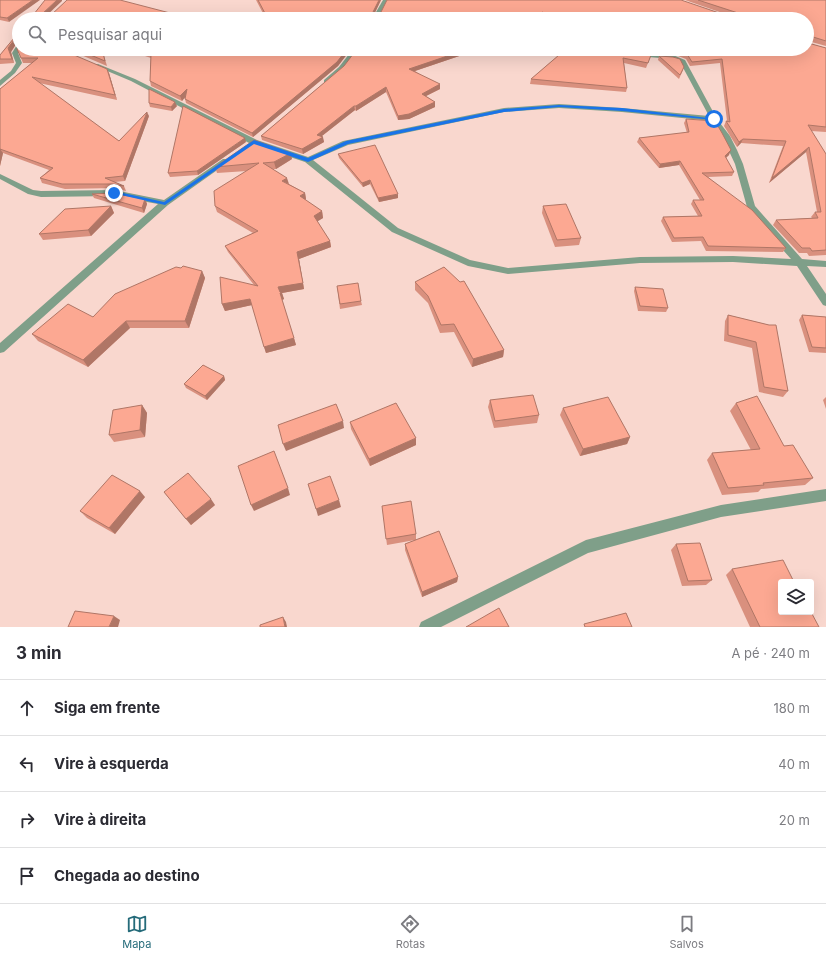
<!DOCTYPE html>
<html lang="pt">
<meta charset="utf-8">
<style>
:root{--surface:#fff;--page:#f7f7f7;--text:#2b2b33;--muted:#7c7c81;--line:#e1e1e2;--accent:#256b7a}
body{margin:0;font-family:Inter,sans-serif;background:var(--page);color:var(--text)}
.controls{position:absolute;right:12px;bottom:12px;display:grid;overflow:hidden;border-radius:4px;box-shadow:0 4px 16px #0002}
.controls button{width:36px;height:36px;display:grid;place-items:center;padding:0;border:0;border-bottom:1px solid var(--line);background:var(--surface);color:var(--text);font:20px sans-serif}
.stop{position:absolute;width:12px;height:12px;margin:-9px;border:3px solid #1a73e8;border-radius:50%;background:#fff}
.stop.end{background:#1a73e8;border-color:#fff;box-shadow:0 1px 4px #0008}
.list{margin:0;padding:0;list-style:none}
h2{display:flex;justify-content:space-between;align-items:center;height:52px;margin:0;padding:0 16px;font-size:17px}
h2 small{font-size:13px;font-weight:400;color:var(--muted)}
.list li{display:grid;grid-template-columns:26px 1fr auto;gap:12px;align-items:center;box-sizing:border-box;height:56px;padding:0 16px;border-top:1px solid var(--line)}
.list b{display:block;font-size:15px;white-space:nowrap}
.list em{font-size:13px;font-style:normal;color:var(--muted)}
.icon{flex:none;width:22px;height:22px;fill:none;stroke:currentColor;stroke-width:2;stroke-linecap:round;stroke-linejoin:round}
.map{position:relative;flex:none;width:826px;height:627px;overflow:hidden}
.search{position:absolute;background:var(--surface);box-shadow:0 4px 16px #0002;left:12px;right:12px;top:12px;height:44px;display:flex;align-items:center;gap:10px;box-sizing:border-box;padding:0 14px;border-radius:22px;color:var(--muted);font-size:15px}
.sheet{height:276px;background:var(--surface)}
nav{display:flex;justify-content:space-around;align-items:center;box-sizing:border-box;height:56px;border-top:1px solid var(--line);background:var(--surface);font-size:11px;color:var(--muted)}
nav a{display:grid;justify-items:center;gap:2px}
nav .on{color:var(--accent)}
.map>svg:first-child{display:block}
</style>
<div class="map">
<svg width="826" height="627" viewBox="0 0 826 627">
<rect width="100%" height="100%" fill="#f9d7ce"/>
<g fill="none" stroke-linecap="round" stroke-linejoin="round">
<g fill="#7f9f89" fill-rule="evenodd">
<polygon points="383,0 389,0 378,19 372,19"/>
<polygon points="19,44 19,49 20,49 18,53 22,63 15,73 0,86 0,80 11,71 16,63 12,53 17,45"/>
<polygon points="353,49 359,49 343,69 328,82 324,82 324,80 339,67"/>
<path d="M639 53 673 55 685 60 717 119 730 136 737 150 743 164 755 206 802 259 826 261V267L807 266 826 294V306L823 305 797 266 733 262 640 263 508 274 468 266 392 232 305 162 251 144 131 81 93 65 98 64 135 79 257 140 308 157 343 141 504 108 559 104 622 108 709 116 680 62 672 59 637 56 636 55ZM559 108 622 112 712 121 722 136 735 164 747 207 758 222 791 259 733 256 640 257 508 268 470 260 398 228 313 160 348 145 504 112Z"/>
<polygon points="223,159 229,159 230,161 168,205 4,352 0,353 0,343 158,204 114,196 41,197 28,194 0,179 0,174 33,190 41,191 114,190 164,200"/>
<polygon points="826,489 826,501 721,517 588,553 441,627 419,627 421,622 586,540 721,505"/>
</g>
</g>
<g fill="#d9907e">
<polygon points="0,0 9,22 0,20"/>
<polygon points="256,0 381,0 373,16 379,16 387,0 728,16 731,16 685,0 826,0 826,46 808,41 808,43 826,48 826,132 811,131 826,154 826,255 809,256 807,253 799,253 773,225 776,220 812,218 811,217 815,212 817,212 806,152 769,183 783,146 741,143 737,147 724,126 726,121 727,121 720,63 690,66 686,59 673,54 611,49 807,49 807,19 549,19 542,16 540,19 266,19"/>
<polygon points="19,32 19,43 16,44 11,52 14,63 0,64 0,55"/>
<polygon points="19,45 109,73 117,100 39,83 119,141 149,116 125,181 114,182 124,186 126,191 114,188 65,189 42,183 40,178 49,170 3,153 0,166 0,89 32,63 23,63 21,58"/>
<polygon points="67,49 102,49 107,66"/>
<polygon points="124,49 351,49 338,66 253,137 186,103 185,99 185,97 182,101 151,86 150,81 151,58"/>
<polygon points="357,49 483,49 481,53 471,52 415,71 440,89 426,96 435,102 435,107 409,119 398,120 386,92 356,111 355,110 322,136 324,142 303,154 262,140 261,136 344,66"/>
<polygon points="505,49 524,49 523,52"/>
<polygon points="566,49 651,55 646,68 624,63 627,88 626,92 530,84 531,79"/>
<polygon points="659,56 683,70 679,79 658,60"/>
<polygon points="149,103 177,106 172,111 150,107"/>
<polygon points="686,119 729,155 726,158 734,172 732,176 708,177 786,248 783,252 706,251 701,241 672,242 661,221 663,217 698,216 691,204 693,200 700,200 679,165 659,168 637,142 639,138 687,133 684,123"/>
<polygon points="246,142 198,175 170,177 168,173"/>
<polygon points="338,154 398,198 379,202 370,184 363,187 339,158"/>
<polygon points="292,159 276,169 273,169 289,184 305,193 306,199 305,200 322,211 323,218 317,221 330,241 331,247 299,259 304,289 282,293 284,299 282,300 296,345 266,353 252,305 225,311 222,304 254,285 228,252 225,246 253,233 217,212 215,206 247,171 217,173 215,167"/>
<polygon points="92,194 145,199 147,204 144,213 94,198"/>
<polygon points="111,206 114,213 91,236 43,240 39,234"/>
<polygon points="543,206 581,238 579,245 555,247 542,213"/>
<polygon points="181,268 202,271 205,278 189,328 130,328 88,367 38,341 32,334 93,317"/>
<polygon points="415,282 504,350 503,357 472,367 454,332 440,333 428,303 415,290"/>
<polygon points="337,286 361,301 362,305 340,309"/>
<polygon points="635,287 668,308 666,312 638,311 634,291"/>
<polygon points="728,315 769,325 788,391 783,397 759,392 752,348 724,341 725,321"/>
<polygon points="802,315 826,317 826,353 809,352 799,320"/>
<polygon points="224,376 225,380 207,400 186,388 184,384"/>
<polygon points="826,397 826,409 823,400"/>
<polygon points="490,400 539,415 537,423 494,428 488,407"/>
<polygon points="736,403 784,446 813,478 805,485 761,489 758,492 722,495 707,460 712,453 751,450 730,411"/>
<polygon points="142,405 147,413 145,437 114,442 109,435"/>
<polygon points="563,408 630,437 627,444 580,456 560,415"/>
<polygon points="350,422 416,445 370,466 351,429"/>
<polygon points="164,492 215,505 191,525"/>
<polygon points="145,497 115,534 87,518 80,511"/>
<polygon points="382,506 416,534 416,540 458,577 457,582 422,597 405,550 405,544 415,540 387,545"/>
<polygon points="676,544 712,580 706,585 682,586 671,550"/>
<polygon points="732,569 819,627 750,627 726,575"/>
</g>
<g fill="#b07666">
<polygon points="33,0 40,0 9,22 7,18"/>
<polygon points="57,0 62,0 62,1 44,18 42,14"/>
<polygon points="379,0 381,0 372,19 371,16"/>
<polygon points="542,12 542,16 540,19 538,19"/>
<polygon points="17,38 19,43 16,44 11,52 14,63 12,59 8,48 14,40"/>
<polygon points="347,49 351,49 338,66 253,137 252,133"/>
<polygon points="468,49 472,49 471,52 409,73 409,69"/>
<polygon points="107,69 109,73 117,100 115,95"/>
<polygon points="440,84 440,89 422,98 422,94"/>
<polygon points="386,87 386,92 356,111 356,106"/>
<polygon points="187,89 188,94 182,101 180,96"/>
<polygon points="175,102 177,106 172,111 171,107"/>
<polygon points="435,102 435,107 409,119 398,120 398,116"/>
<polygon points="354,106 355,110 318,139 317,135"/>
<polygon points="147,112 149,116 125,181 123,176"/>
<polygon points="323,137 324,142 303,154 302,149"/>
<polygon points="245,138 246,142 198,175 197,171"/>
<polygon points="743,139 741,143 737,147 739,142"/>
<polygon points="809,147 806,152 769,183 772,178"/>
<polygon points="0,149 3,153 0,166"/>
<polygon points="731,150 729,155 723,160 725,156"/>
<polygon points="291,153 292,159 276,169 274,162"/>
<polygon points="680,161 679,165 659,168 660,164"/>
<polygon points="287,178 289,184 282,181"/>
<polygon points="370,180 370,184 363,187 362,183"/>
<polygon points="305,193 306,199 301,203 300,196"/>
<polygon points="398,194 398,198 379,202 378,198"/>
<polygon points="145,199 147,204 144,213 142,208"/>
<polygon points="111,206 114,213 91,236 88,230"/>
<polygon points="322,211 323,218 315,223 314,216"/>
<polygon points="330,241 331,247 299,259 304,289 282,293 284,299 282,300 278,287 297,252"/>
<polygon points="202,271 205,278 189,328 185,321"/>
<polygon points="250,299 252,305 225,311 222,304"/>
<polygon points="126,321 130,328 88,367 83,360"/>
<polygon points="294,338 296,345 266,353 264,347"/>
<polygon points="504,350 503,357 472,367 473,359"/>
<polygon points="224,376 225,380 207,400 205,396"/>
<polygon points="142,405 147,413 145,437 140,430"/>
<polygon points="343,421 344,428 286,451 283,444"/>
<polygon points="630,437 627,444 580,456 583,449"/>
<polygon points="416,438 416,445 370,466 369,459"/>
<polygon points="288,488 290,495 254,511 251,505"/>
<polygon points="140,491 145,497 115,534 109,528"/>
<polygon points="211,499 215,505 191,525 186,519"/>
<polygon points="339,500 341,507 318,516 316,509"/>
<polygon points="458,577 457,582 422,597 422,592"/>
<polygon points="114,616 120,620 118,627 109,627"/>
<polygon points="283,617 286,622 287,627 285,627"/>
</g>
<g fill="#fca892" stroke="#b07666">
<polygon points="0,0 33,0 7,18 0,17"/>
<polygon points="45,0 57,0 42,14 43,16 50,16 67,0 120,0 193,19 30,19"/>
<polygon points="258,0 379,0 371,16 379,16 387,0 681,0 728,16 739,15 738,13 698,0 826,0 826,41 810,36 808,38 808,43 826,48 826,127 808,125 826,154 826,250 812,251 810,248 802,248 776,220 818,218 815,212 821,212 809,147 772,178 786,141 743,139 739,142 726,121 730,122 722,59 692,62 687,54 673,49 807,49 807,19 559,19 542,12 538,19 268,19"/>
<polygon points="19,32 19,43 17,38 14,40 8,48 12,59 0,59 0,55"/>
<polygon points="19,45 19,49 60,49 107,69 115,95 32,77 119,141 147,112 123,176 105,178 124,186 112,184 62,184 40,178 53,168 0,149 0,150 0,89 38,58 21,58 17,49"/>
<polygon points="76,49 102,49 105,61"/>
<polygon points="135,49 347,49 337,62 252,133 185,99 187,89 180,96 150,81 151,54"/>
<polygon points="357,49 468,49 409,69 440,84 422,94 435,102 409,114 398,116 386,87 356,106 354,106 317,135 323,137 302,149 261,136 344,66"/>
<polygon points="566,49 602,49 651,55 648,63 623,58 627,88 531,79"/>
<polygon points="659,56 673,57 680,59 684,67 680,75"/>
<polygon points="149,89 175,102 171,107 149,103"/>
<polygon points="183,106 245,138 197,171 168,173"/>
<polygon points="686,119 715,121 722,133 731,150 725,156 734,172 702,173 752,210 786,248 708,246 703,237 674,238 663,217 702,216 693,200 704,200 680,161 660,164 639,138 689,132"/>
<polygon points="254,140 291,153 274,162 263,163 287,178 282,181 305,193 300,196 322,211 314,216 330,241 297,252 303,283 278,287 280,292 282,293 280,293 294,338 264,347 250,299 222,304 220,277 258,286 225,246 258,231 215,206 214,191 259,163 215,167"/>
<polygon points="375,145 398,194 378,198 370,180 362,183 338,154"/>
<polygon points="112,193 145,199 142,208 92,194"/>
<polygon points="566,204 581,238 557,240 543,206"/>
<polygon points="111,206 88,230 39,234 65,209"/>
<polygon points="183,266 202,271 185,321 126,321 83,360 32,334 68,304 93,317 115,294 176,267 181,268"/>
<polygon points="444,267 460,282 464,281 504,350 473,359 454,324 441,325 428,296 415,282"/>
<polygon points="358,283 361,301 340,304 337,286"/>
<polygon points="635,287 663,289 668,308 640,306"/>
<polygon points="728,315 769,325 776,325 788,391 764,387 756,342 728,335"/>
<polygon points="802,315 826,317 826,348 812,347"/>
<polygon points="203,365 224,376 205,396 184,384"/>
<polygon points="533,395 539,415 495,421 490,400"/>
<polygon points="757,396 784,446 793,445 813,478 763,483 764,485 728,488 712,453 760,449 736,403"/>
<polygon points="608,397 630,437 583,449 563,408"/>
<polygon points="396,403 416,438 369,459 350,422"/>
<polygon points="336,404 343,421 283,444 278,425"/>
<polygon points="142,405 140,430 109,435 113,410"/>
<polygon points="274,451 288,488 251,505 238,466"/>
<polygon points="188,473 211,499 186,519 164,492"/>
<polygon points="112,475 140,491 109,528 80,511"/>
<polygon points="330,476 339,500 316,509 308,484"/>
<polygon points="411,501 416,534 386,539 382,506"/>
<polygon points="439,531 458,577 422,592 405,544"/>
<polygon points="700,543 712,580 688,581 676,544"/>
<polygon points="783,560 794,582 781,582 781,612 811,612 819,627 760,627 732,569"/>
<polygon points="499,608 509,627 466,627"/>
<polygon points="75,611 114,616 109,627 68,627"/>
<polygon points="626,613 632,627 585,627 584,624"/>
<polygon points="283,617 285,627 260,627 260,625"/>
</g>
<polygon fill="#1a73e8" points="559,105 622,108 717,119 714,120 622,111 559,107 504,112 348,144 308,162 254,144 165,205 112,193 114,191 164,202 254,140 308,158 346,141 504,109"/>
</svg>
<div class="controls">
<button><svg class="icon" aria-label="layers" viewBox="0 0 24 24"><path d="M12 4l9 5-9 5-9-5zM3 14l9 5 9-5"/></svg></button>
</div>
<div class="stop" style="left:714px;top:119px"></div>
<div class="stop end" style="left:114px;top:193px"></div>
<div class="search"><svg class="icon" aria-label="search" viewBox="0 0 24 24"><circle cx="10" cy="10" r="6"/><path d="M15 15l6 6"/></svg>Pesquisar aqui</div>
</div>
<section class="sheet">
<h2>3 min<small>A pé · 240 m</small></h2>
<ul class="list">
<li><svg class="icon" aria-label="ahead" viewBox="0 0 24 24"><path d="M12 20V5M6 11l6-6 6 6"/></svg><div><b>Siga em frente</b></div><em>180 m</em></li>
<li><svg class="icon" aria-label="left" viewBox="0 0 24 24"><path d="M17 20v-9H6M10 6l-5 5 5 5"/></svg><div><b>Vire à esquerda</b></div><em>40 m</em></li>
<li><svg class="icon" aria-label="right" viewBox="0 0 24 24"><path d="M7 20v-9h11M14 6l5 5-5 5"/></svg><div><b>Vire à direita</b></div><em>20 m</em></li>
<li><svg class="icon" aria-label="arrive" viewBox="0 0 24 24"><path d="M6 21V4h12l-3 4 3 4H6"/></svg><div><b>Chegada ao destino</b></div></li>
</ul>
</section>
<nav>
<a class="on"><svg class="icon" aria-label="map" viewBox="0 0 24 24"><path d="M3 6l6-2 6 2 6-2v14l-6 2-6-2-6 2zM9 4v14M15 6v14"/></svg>Mapa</a>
<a><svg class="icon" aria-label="directions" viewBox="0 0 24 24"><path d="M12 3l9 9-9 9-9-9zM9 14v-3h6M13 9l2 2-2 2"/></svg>Rotas</a>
<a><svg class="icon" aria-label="saved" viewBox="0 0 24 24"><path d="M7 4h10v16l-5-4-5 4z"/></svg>Salvos</a>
</nav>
